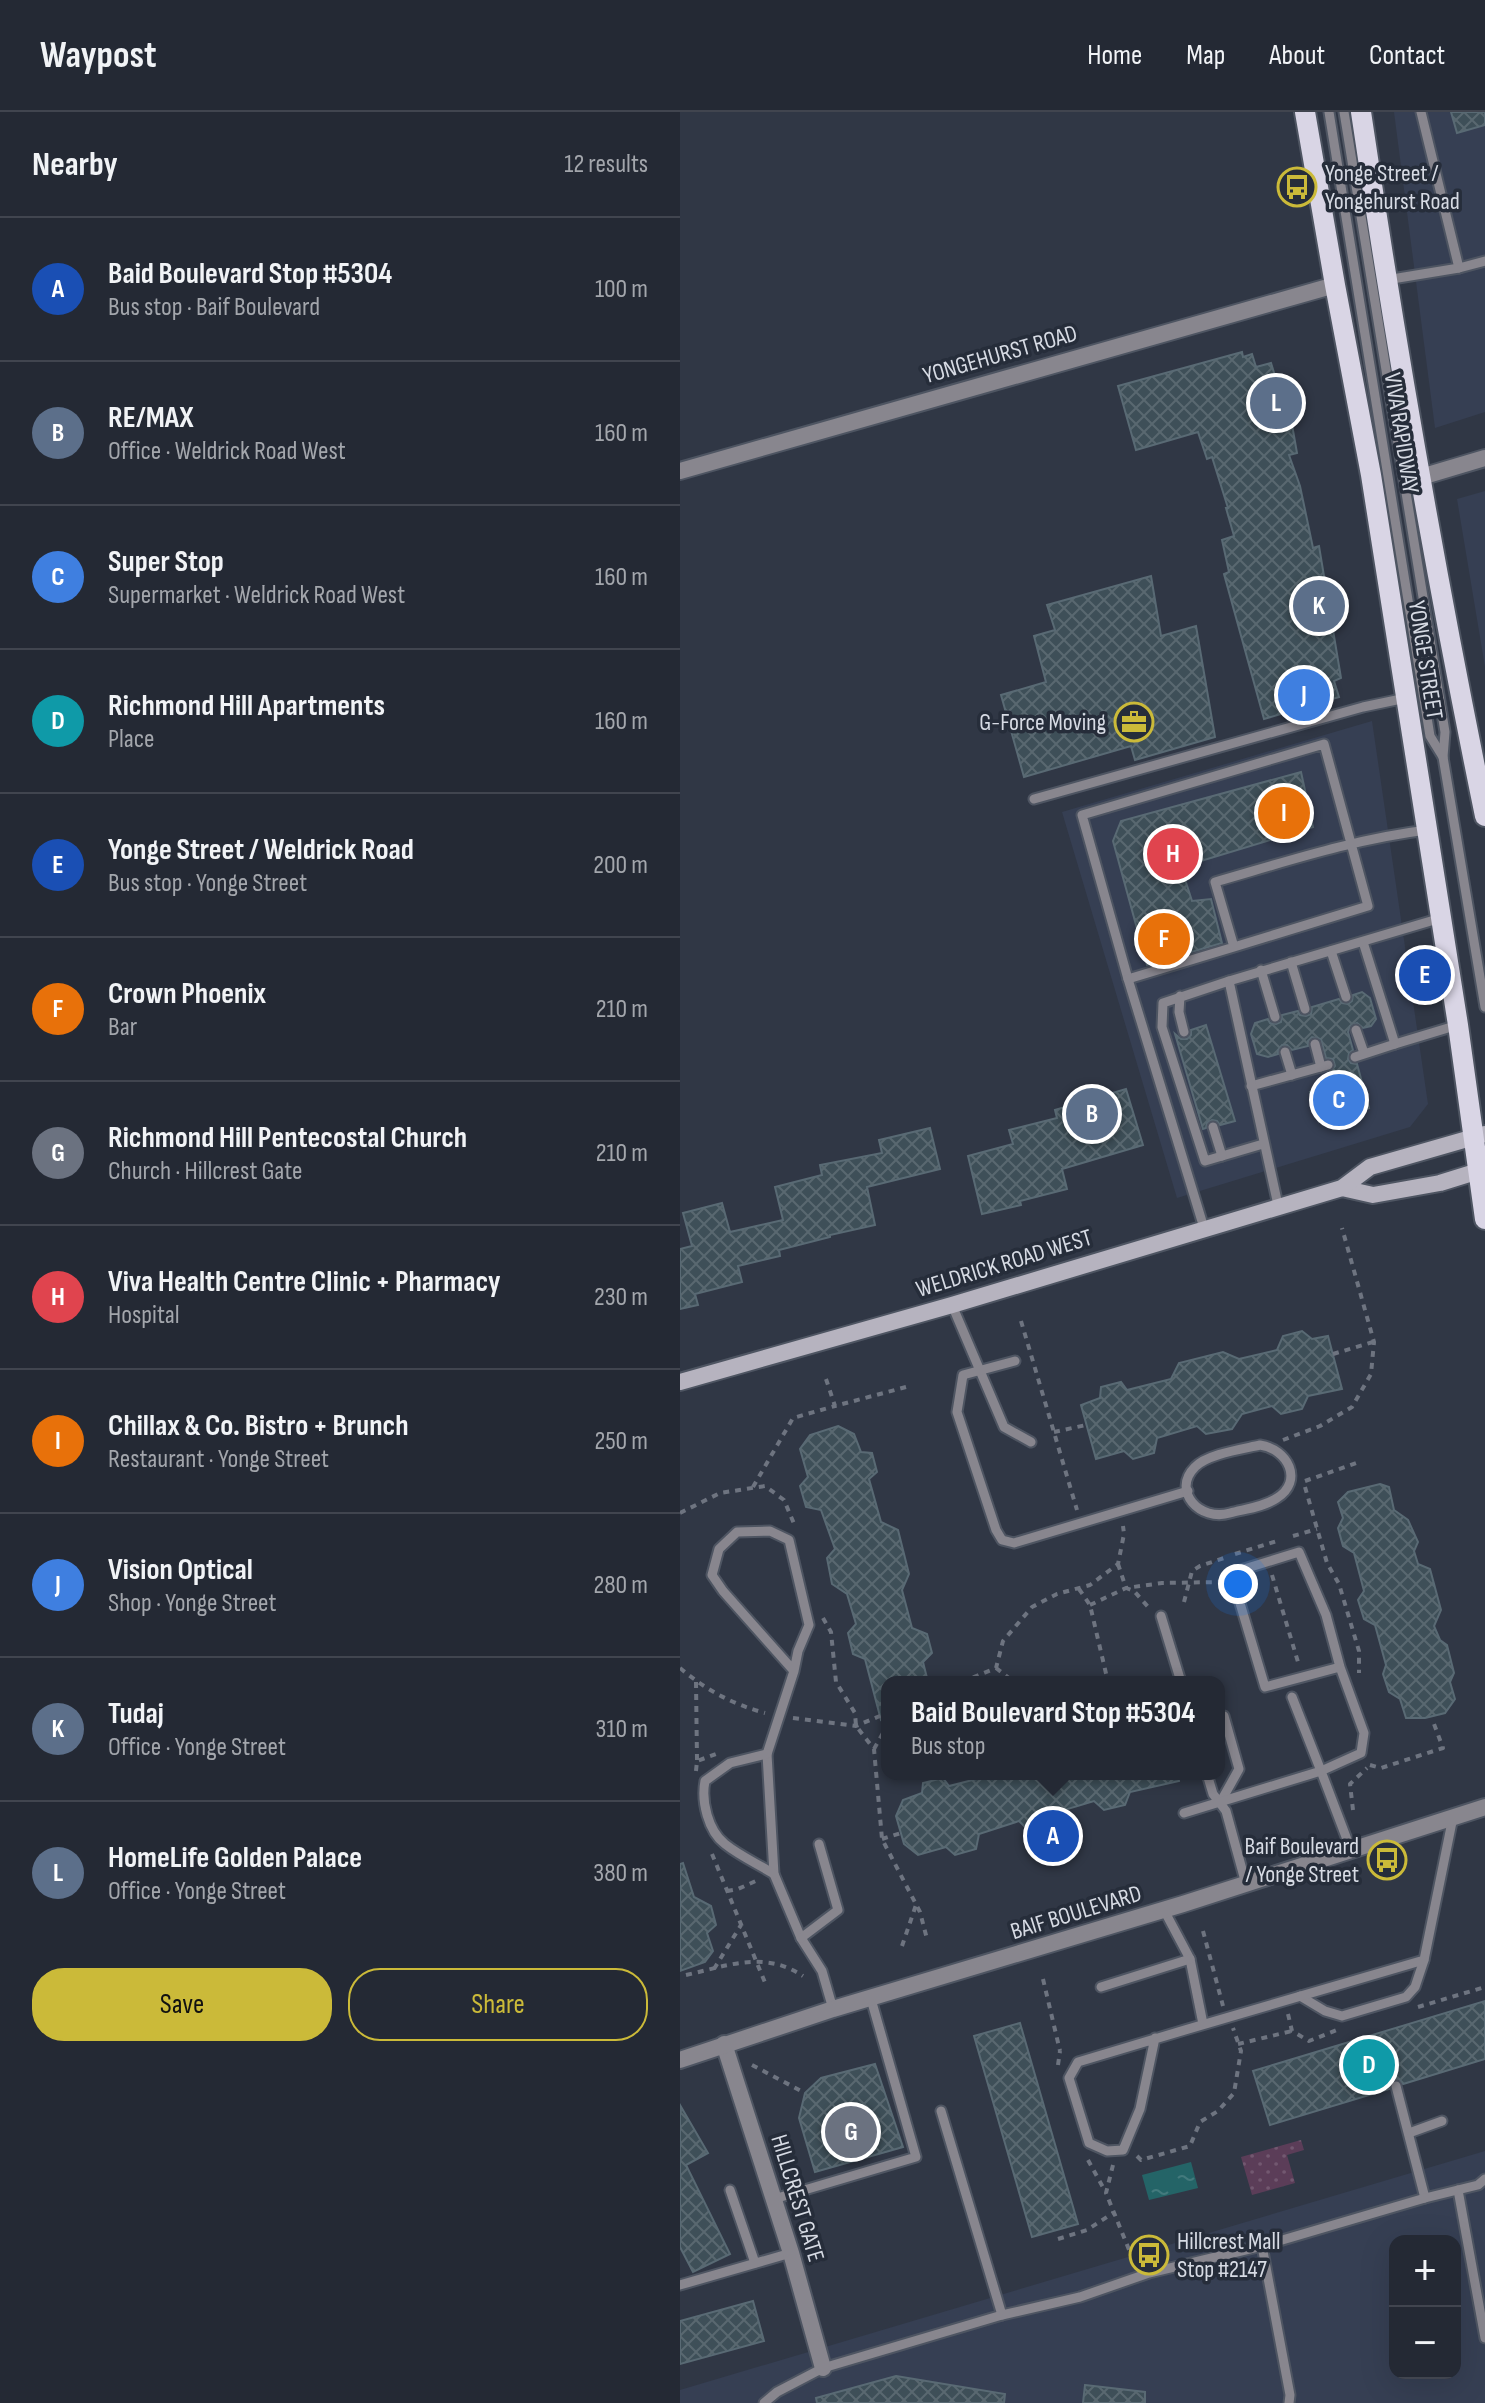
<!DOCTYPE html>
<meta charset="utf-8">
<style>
:root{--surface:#242934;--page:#303540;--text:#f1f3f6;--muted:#a3a6ac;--line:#41454f;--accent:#cbba39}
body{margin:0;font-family:"Sofia Sans Condensed",sans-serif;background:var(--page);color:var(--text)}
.controls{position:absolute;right:24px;bottom:24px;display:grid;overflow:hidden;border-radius:16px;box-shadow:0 8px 32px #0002}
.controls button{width:72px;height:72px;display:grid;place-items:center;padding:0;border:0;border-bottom:2px solid var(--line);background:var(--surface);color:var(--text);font:40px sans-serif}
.you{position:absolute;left:558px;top:1472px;width:28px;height:28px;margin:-20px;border:6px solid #fff;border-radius:50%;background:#1a73e8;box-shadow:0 0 0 12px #1a73e833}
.badge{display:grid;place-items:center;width:52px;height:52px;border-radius:50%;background:var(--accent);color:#fff;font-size:26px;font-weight:700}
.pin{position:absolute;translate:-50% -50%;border:4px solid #fff;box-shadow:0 2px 8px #0006}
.popup{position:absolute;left:201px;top:1564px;width:344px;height:104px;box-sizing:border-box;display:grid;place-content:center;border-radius:16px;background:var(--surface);filter:drop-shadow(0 2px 6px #0005);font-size:26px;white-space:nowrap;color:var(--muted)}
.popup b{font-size:30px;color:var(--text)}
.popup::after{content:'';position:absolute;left:50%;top:100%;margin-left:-16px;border:16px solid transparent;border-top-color:var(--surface)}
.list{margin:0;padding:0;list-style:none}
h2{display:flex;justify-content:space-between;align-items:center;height:104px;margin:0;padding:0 32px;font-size:34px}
h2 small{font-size:26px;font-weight:400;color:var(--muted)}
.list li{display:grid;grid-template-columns:52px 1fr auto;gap:24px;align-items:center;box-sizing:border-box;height:144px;padding:0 32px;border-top:2px solid var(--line)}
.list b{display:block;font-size:30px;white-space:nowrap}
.list p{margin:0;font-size:26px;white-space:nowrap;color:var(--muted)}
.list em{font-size:26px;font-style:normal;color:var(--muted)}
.actions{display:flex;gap:16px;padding:24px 32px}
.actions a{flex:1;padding:18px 0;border:2px solid var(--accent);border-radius:32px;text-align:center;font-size:28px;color:var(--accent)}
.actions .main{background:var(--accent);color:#111}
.map{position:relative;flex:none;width:805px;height:2291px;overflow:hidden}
header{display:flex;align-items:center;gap:48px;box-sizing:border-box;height:112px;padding:0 40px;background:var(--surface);border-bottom:2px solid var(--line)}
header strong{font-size:38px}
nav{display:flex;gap:44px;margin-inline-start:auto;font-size:28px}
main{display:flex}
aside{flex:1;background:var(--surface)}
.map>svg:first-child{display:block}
</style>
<header>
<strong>Waypost</strong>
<nav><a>Home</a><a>Map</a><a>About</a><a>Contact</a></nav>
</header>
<main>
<aside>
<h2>Nearby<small>12 results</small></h2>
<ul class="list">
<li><span class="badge" style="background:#1a4fb4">A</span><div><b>Baid Boulevard Stop #5304</b><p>Bus stop · Baif Boulevard</p></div><em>100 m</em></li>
<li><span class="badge" style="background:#5c6f8a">B</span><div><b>RE/MAX</b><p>Office · Weldrick Road West</p></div><em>160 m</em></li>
<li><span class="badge" style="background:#3f7fe0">C</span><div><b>Super Stop</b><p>Supermarket · Weldrick Road West</p></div><em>160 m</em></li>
<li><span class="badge" style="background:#0f9aa8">D</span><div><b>Richmond Hill Apartments</b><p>Place</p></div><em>160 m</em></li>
<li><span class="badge" style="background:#1a4fb4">E</span><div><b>Yonge Street / Weldrick Road</b><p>Bus stop · Yonge Street</p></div><em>200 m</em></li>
<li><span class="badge" style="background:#e8710a">F</span><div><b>Crown Phoenix</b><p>Bar</p></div><em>210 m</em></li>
<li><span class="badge" style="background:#6b7280">G</span><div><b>Richmond Hill Pentecostal Church</b><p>Church · Hillcrest Gate</p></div><em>210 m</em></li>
<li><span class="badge" style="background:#e0444e">H</span><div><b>Viva Health Centre Clinic + Pharmacy</b><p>Hospital</p></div><em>230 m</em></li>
<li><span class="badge" style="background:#e8710a">I</span><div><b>Chillax &amp; Co. Bistro + Brunch</b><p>Restaurant · Yonge Street</p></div><em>250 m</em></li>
<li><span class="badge" style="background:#3f7fe0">J</span><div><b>Vision Optical</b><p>Shop · Yonge Street</p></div><em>280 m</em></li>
<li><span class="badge" style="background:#5c6f8a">K</span><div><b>Tudaj</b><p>Office · Yonge Street</p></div><em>310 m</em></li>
<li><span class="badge" style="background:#5c6f8a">L</span><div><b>HomeLife Golden Palace</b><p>Office · Yonge Street</p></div><em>380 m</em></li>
</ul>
<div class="actions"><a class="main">Save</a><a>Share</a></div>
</aside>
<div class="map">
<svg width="805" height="2291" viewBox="0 0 805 2291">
<defs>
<pattern id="park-dots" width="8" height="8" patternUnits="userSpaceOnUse" patternTransform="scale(2)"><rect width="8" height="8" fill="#5b3d58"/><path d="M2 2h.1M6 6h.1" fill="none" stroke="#725870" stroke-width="1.8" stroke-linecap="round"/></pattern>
<pattern id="water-ripples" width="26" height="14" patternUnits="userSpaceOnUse" patternTransform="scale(2)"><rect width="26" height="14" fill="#246467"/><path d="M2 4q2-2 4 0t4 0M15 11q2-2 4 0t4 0" fill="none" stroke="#437a7d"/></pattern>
<pattern id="building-cross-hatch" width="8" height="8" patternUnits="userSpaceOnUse" patternTransform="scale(2)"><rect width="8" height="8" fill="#3e4f58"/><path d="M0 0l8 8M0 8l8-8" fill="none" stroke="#596870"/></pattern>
</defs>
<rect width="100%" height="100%" fill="#303745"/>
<g fill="#363f53" fill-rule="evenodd">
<polygon points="714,0 805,0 805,300 755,316"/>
<polygon points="805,379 805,555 777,387"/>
<polygon points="692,609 748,992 730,1015 497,1086 382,700"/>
<path d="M805 2039V2291H0V2278ZM715 2129H775V2261H715Z"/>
</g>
<polygon fill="url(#park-dots)" points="621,2028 624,2038 607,2043 615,2071 572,2083 561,2045"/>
<polygon fill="url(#water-ripples)" points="511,2050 518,2076 469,2088 462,2063"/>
<g fill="url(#building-cross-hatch)" stroke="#596a74" stroke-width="2">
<polygon points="771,0 805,0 805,13 777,21"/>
<polygon points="562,240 563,245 572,242 576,255 591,251 596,267 601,266 602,271 610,269 617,305 611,307 617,341 609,343 620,374 633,436 639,434 661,566 654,569 659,585 584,607 544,462 549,460 542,428 554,424 546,396 548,396 532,345 527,347 518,320 456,338 438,274"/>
<polygon points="471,464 481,524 516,514 535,625 455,648 451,634 344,665 321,583 366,570 354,524 375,518 367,493"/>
<polygon points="621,660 633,715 501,755 512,789 531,787 542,831 467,853 433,729 441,709"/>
<polygon points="682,880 690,886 696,907 691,914 683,916 677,911 670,914 668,920 673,938 669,941 668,947 671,951 677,952 689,996 639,1010 630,980 653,972 650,960 655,954 653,947 646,946 641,927 632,925 628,929 628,934 612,938 607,933 602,933 598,938 598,942 588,945 577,942 571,922 575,911 588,907 590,911 596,912 601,910 602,903 618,899 620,903 626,904 631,902 632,895 659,887 662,891 668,892 672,889 673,883"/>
<polygon points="526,913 555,1009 540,1013 537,1009 532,1008 527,1011 526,1016 523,1017 495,922 501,927 507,927 511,923 511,918"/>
<polygon points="446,977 463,1033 382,1057 387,1077 340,1089 341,1093 302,1102 288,1044 333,1032 329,1018 377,1006 375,998"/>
<polygon points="250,1016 260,1057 187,1075 195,1113 150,1123 150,1125 99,1138 100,1144 58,1154 62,1170 15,1182 18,1193 0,1197 0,1137 12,1134 3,1101 42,1091 50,1120 103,1108 95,1075 142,1063 140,1053 202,1041 199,1028"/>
<polygon points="622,1219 632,1227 648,1224 662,1277 628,1284 622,1297 601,1302 592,1294 562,1302 552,1317 526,1322 517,1314 477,1326 474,1341 453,1347 444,1339 416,1347 401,1293 420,1286 421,1275 441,1270 447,1278 491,1267 499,1251 543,1240 559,1247 597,1238 603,1224"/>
<polygon points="158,1314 174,1322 181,1340 192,1341 197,1360 189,1367 201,1410 218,1418 229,1462 222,1478 232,1516 247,1522 252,1541 243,1550 248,1570 207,1570 207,1607 201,1608 185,1547 173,1542 168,1521 176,1512 167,1482 152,1472 147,1446 155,1437 141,1398 126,1395 120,1374 128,1365 120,1337 130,1323"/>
<polygon points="700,1372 709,1375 714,1398 728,1408 738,1430 734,1439 738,1452 750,1457 761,1498 754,1514 760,1528 767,1533 774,1561 770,1570 775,1587 765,1601 745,1606 726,1606 720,1587 709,1580 703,1562 706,1553 695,1513 684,1507 678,1488 684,1479 674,1441 663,1434 658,1416 663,1406 658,1390 668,1380"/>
<polygon points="316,1662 498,1662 499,1669 450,1680 445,1693 424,1698 414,1689 384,1698 374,1713 347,1717 339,1709 299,1722 296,1737 275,1743 266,1735 238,1743 224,1732 216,1704 223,1688 242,1681 243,1671 263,1666 269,1674"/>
<polygon points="3,1751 14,1785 31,1794 36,1813 27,1821 33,1839 25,1850 0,1859 0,1752"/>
<polygon points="805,1889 805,1947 723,1972 719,1967 713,1967 709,1971 709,1977 590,2013 573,1959"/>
<polygon points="340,1911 398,2112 352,2125 294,1924"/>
<polygon points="195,1952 223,2035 135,2060 119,2006 125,1981 141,1966"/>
<polygon points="0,1993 28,2041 6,2053 50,2142 13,2160 0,2135"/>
<polygon points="73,2189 84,2229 0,2252 0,2209"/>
<polygon points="216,2264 325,2282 324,2291 137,2291 136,2286"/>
<polygon points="405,2273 465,2280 465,2291 403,2291"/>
</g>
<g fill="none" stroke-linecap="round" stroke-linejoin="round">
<g stroke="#4e5562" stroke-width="13">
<g id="lane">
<polyline points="649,0 750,624 763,645"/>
<polyline points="664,0 765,620 763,645 805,895"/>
<polyline points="741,0 779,156"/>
<polyline points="706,168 779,156 805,149"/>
<polyline points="354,687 683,595 726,586"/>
<polyline points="683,830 715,932 778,913"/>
<path d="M554 835 448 867 402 703 644 632 688 794 554 835 535 770C605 750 674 727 747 718"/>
<polyline points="651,839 666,885"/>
<polyline points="611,850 625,897"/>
<polyline points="581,858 595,905"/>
<polyline points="448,867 524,1116"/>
<polyline points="549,869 483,891 482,915 525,1049 583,1032"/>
<polyline points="500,884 499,900 504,920"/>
<polyline points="676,918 684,941"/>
<polyline points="635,932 641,955"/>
<polyline points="605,940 612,963"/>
<polyline points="675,945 715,932"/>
<polyline points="571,974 648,953"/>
<polyline points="533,1015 542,1044"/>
<polyline points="598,1093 549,869 761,806"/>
<polyline points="272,1193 324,1315 351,1330"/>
<polyline points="335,1249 283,1263 277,1300 316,1418 322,1428 334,1431 508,1379"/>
<path d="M580 1333C608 1337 624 1369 597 1386 584 1395 565 1397 550 1401 520 1410 491 1379 515 1355 527 1342 563 1337 580 1333Z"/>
<polyline points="481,1504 501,1570"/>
<polyline points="660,1555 585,1575 551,1461 619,1440 646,1503 660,1555 684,1621 681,1641 641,1659 671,1738"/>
<polyline points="114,1559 43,1479 32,1463 39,1437 57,1420 90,1419 109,1428 129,1513 118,1539 114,1559 87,1642 94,1762 121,1826 142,1859 153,1897"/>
<path d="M87 1642 50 1651 25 1669C21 1689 28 1719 45 1732 60 1744 78 1752 94 1762"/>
<polyline points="527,1662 533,1682 546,1699 566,1772"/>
<polyline points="540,1691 559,1657 544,1604"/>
<polyline points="504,1701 641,1659 612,1585"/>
<polyline points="484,1798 510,1847 523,1912"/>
<polyline points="121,1826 158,1798 139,1732"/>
<polyline points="421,1875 510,1847"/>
<polyline points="620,1884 645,1899 662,1904 726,1885 735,1875 744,1848"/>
<path d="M475 1926 460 1997 443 2038 427 2039 409 2031 389 1966 398 1950C513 1915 628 1882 744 1848L773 1705"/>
<polyline points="716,1974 745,2086"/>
<polyline points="261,1999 322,2203"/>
<polyline points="729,2021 762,2009"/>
<polyline points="50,2078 75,2151"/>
<polyline points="778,2078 805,2226"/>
<polyline points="94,2087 236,2045 191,1887"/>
<polyline points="582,2134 610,2283 609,2291"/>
<polyline points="0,2173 111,2141"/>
<polyline points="84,2291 97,2280 143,2256 322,2203 400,2185 469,2161 582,2134 745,2086 798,2073 805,2067"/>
</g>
</g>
<g stroke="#4e5562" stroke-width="20">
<g id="street">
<polyline points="0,359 655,173"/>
<polyline points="741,365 805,346"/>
<polyline points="44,1932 111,2141 143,2256"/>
<polyline points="0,1948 153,1897 503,1792 805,1695"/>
</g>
</g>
<g stroke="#4e5562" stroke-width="20">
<g id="secondary">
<polyline points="662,1076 693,1083 760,1071 805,1057"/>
<polyline points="0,1270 272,1193 662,1076 690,1055 805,1022"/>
</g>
</g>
<g stroke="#4e5562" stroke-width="24">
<g id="primary">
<polyline points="625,0 655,173 691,363 778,913 805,1107"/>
<path d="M681 0C716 236 757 471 805 704"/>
</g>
</g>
<g stroke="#6e7480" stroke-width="4" stroke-dasharray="6 6" stroke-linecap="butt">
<polyline points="341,1209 397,1398"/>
<polyline points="653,1242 693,1230"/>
<polyline points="146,1267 155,1294 226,1275"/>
<polyline points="374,1320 406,1313"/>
<polyline points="603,1328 640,1314 672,1295 691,1262 694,1230 662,1116"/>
<polyline points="625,1369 679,1350"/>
<polyline points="73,1375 113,1306 155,1294"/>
<polyline points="625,1375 647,1451 659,1472 679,1539 679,1561"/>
<polyline points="0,1401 40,1381 85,1374 104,1388 115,1414"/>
<polyline points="613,1424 637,1417"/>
<polyline points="555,1442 597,1429"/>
<polyline points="438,1452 446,1476 454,1479 470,1497"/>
<polyline points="592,1463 618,1550"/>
<polyline points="399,1477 410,1493 428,1570"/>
<polyline points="504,1490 512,1459 520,1454 547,1445"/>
<polyline points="410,1493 446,1476 482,1471 540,1470"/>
<polyline points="143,1506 151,1520 156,1570 175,1601 176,1614 194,1637 202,1727 240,1800 247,1827"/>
<path d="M0 1556C26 1578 52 1592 85 1601"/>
<polyline points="316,1556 334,1570"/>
<polyline points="16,1570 17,1648"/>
<polyline points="282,1570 316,1556 323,1529 352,1495 377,1482 410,1473 438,1452 444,1422 443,1414"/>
<polyline points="113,1606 176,1614 207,1601"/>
<polyline points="194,1637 207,1614"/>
<polyline points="690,1653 701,1656 763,1636 754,1612"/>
<polyline points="16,1659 17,1649 36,1642"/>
<polyline points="673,1698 670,1672 687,1656"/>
<polyline points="202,1727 221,1721"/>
<polyline points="32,1742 86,1873"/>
<polyline points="47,1779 58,1777 78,1768"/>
<polyline points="523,1819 543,1894"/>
<polyline points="222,1834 236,1793"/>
<polyline points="34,1857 61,1813"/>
<path d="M6 1863C47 1854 84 1838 123 1864"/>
<polyline points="363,1867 380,1939"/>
<polyline points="738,1895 805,1875"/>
<polyline points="608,1902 612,1919 629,1929 657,1918"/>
<polyline points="558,1932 612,1919"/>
<polyline points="72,1953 125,1981"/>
<polyline points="378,1953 380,1939"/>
<polyline points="457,2044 461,2048 510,2034 520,2010 538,1999 554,1981 561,1939 553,1916"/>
<polyline points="408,2048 425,2079"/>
<polyline points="433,2053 426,2081 454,2150"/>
<polyline points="378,2127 407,2118 433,2101"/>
</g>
<use href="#lane" stroke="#88868e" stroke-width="9"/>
<use href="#street" stroke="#88868e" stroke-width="16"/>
<use href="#secondary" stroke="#b6b3bf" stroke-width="16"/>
<use href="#primary" stroke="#d9d5e5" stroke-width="20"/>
</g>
<defs>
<g id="bus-ring" transform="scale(2)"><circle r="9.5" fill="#262d3a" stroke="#cbba39" stroke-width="1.5"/><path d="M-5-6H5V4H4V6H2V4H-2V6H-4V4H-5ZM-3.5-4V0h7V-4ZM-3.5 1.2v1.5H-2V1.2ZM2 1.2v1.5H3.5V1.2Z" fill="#cbba39"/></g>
<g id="office-ring" transform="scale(2)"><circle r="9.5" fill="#262d3a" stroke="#cbba39" stroke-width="1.5"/><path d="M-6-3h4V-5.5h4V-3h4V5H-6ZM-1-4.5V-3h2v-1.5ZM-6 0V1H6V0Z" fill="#cbba39"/></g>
</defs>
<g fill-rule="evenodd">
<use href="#bus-ring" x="617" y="75"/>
<use href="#office-ring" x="454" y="610"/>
<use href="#bus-ring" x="707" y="1748"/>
<use href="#bus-ring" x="469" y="2143"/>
</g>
<g text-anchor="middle" stroke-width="7" stroke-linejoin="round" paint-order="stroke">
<g font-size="24" fill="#d7dbe4" stroke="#262d3a" text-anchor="start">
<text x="645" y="69">Yonge Street /<tspan x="645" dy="28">Yongehurst Road</tspan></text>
<text x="426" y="618" text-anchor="end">G-Force Moving</text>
<text x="679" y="1742" text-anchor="end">Baif Boulevard<tspan x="679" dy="28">/ Yonge Street</tspan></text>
<text x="497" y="2137">Hillcrest Mall<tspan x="497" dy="28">Stop #2147</tspan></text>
</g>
<g font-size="24" fill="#d7dbe4" stroke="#262d3a">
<text transform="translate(320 242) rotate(-16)" y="8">YONGEHURST ROAD</text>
<text transform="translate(722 321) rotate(81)" y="8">VIVA RAPIDWAY</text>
<text transform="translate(746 548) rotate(81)" y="8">YONGE STREET</text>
<text transform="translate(324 1151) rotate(-17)" y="8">WELDRICK ROAD WEST</text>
<text transform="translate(396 1800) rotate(-17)" y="8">BAIF BOULEVARD</text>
<text transform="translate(118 2086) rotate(73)" y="8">HILLCREST GATE</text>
</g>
</g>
</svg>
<div class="controls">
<button>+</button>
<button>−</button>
</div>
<div class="you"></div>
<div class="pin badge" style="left:373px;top:1724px;background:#1a4fb4">A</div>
<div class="popup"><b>Baid Boulevard Stop #5304</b>Bus stop</div>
<div class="pin badge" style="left:412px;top:1002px;background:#5c6f8a">B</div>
<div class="pin badge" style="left:659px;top:988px;background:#3f7fe0">C</div>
<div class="pin badge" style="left:689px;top:1953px;background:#0f9aa8">D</div>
<div class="pin badge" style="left:745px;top:863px;background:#1a4fb4">E</div>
<div class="pin badge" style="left:484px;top:827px;background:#e8710a">F</div>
<div class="pin badge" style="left:171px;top:2020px;background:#6b7280">G</div>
<div class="pin badge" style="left:493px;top:742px;background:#e0444e">H</div>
<div class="pin badge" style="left:604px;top:701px;background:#e8710a">I</div>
<div class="pin badge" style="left:624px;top:583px;background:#3f7fe0">J</div>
<div class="pin badge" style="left:639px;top:494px;background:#5c6f8a">K</div>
<div class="pin badge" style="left:596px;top:291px;background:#5c6f8a">L</div>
</div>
</main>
